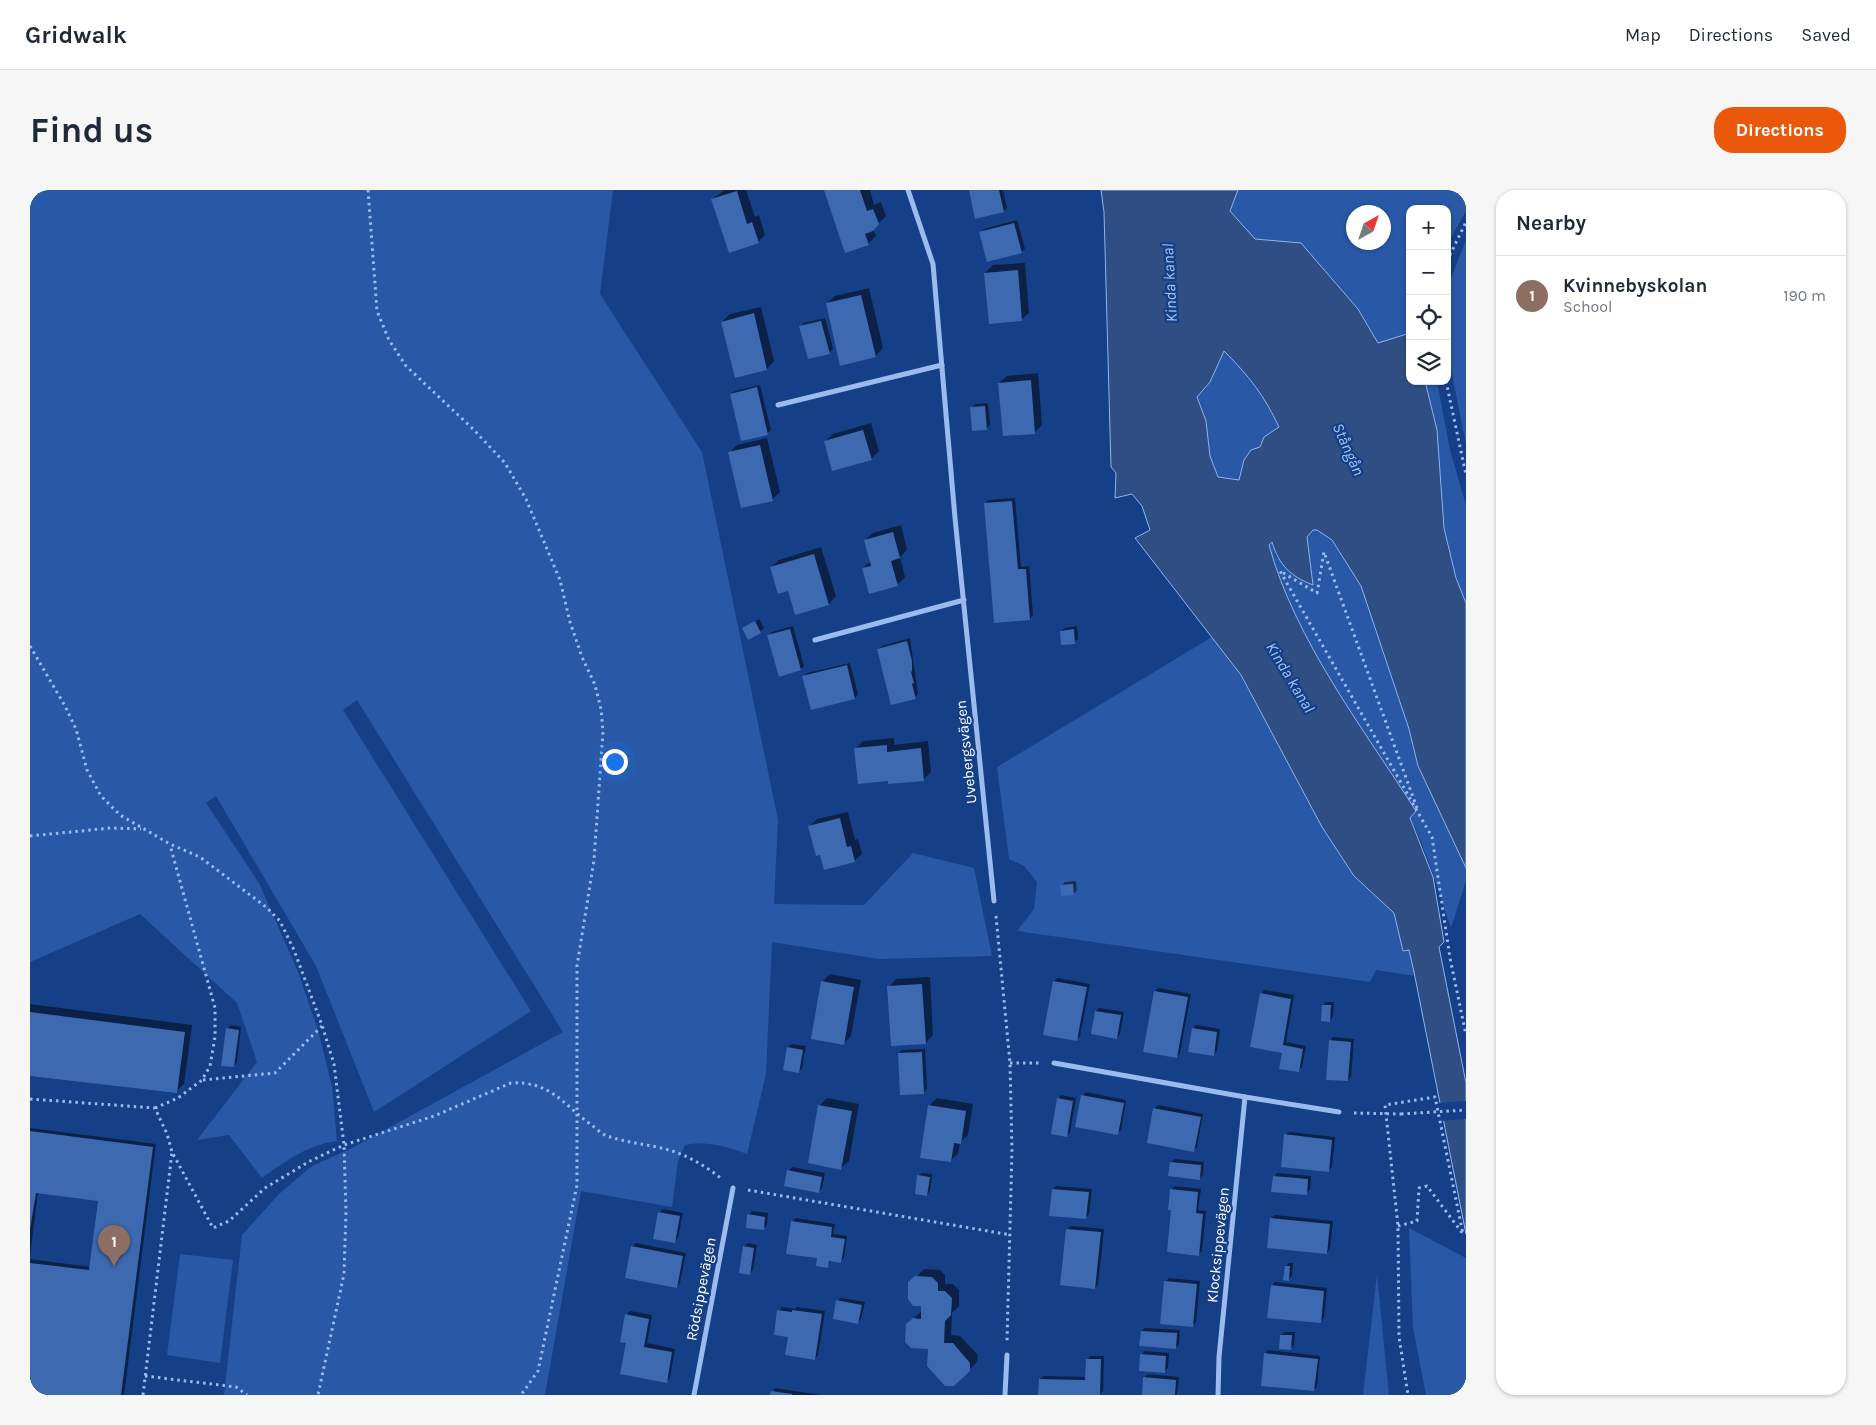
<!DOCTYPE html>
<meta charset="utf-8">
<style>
:root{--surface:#fff;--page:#f6f6f7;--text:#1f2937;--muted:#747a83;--line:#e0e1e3;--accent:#ea580c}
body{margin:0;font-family:Karla,sans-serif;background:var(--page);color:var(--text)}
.controls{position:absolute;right:15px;top:15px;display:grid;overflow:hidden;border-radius:10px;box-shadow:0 1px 4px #0004}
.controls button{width:45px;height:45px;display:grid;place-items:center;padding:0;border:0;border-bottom:1px solid var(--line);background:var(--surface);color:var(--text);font:25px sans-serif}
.compass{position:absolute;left:1316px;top:15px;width:45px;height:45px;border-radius:50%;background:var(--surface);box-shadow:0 1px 4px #0004;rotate:40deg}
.you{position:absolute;left:584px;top:571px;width:18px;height:18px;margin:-12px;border:4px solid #fff;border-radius:50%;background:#1a73e8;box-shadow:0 0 0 8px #1a73e833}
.badge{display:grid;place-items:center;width:32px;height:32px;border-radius:50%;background:var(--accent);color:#fff;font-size:16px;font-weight:700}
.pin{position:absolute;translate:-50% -41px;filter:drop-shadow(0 1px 2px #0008)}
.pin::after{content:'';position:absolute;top:26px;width:18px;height:15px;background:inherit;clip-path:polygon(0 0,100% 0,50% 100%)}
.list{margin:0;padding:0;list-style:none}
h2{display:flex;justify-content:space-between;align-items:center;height:65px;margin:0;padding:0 20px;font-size:21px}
h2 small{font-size:16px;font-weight:400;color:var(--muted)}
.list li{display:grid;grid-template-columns:32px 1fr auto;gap:15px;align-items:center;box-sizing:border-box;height:80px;padding:0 20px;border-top:1px solid var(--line)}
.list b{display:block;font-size:19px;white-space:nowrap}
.list p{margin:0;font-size:16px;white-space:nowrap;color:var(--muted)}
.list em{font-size:16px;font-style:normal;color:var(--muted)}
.icon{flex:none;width:28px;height:28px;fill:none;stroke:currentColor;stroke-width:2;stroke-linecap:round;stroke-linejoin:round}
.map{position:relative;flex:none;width:1436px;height:1205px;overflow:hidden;border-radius:20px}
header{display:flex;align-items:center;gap:30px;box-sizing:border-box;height:70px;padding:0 25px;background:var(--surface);border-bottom:1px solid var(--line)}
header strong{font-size:24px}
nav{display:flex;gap:28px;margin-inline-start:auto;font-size:18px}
.intro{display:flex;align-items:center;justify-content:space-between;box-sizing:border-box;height:120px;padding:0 30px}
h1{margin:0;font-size:35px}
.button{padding:12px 22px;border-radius:20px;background:var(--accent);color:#fff;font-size:18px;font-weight:700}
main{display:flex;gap:30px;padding:0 30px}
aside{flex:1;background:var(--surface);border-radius:20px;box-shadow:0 1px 4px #0004}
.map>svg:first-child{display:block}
</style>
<header>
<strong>Gridwalk</strong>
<nav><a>Map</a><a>Directions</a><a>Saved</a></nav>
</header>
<div class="intro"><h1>Find us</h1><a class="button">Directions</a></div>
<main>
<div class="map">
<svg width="1436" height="1205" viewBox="0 0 1436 1205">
<rect width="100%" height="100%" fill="#153f87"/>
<g fill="#2858a6" fill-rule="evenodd">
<path d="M0 0H583L570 104 672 262 748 630 744 714 834 715 883 663 944 678 962 766 849 769 742 752 736 884 717 964C695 956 678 951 655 955L648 971 642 1017 551 1001 515 1205H194L212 1045 249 1004 282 976 322 958 533 842 327 510 313 520 501 821 344 922 286 776 186 606 176 613 229 693 268 782 288 840 302 896 307 951C277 955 256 971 232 988L199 945 167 950 227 872 207 813 110 724 0 772Z"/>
<path d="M1208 0H1436V21L1417 55V19H1380V143L1348 154 1328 119 1271 53 1225 50 1200 21ZM1324 22H1354V52H1324Z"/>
<polygon points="1436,50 1436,255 1417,159 1417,98"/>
<path d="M1194 161C1219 185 1234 205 1249 237L1234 247 1230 257 1214 270 1209 290 1188 287 1180 266 1176 231 1167 207 1180 192Z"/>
<polygon points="1395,191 1407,191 1420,260 1436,315 1436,413 1426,388 1414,338 1407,240"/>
<path d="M1283 340H1287L1302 350 1331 396 1379 539 1388 576 1436 678V691L1421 738C1408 701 1397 662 1380 627 1335 536 1266 454 1239 355L1242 351 1246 367 1283 395 1277 347Z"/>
<polygon points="1182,447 1211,485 1292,637 1324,686 1364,723 1373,761 1379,760 1385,786 1346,780 1340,792 987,741 1004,719 1007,692 994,676 979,669 967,577"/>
<polygon points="1379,1038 1436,1068 1436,1205 1396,1205 1383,1138"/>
<polygon points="150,1064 203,1070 190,1173 137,1165"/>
<polygon points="1347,1084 1359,1205 1333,1205"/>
</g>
<path fill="#2f4e84" stroke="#8db5f1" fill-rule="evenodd" d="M1071 0H1208L1200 21 1225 49 1271 53 1328 119 1348 153 1380 143V191H1395L1407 240 1414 338 1426 388 1436 413V678L1388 576 1379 539 1331 396 1302 350 1287 340H1283L1277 347 1283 395C1260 386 1249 375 1242 352L1239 355C1265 450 1333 538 1386 621L1380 628 1403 687 1414 752 1409 757 1436 893V1044L1384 782 1379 760 1373 761 1364 723 1324 686 1292 637 1211 485 1105 348 1120 340 1112 316 1102 304 1085 308 1086 283 1081 277 1074 22ZM1194 161C1219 186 1234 205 1249 237L1234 247 1230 257 1221 260 1214 270 1209 290 1188 287 1180 266 1176 231 1167 207 1180 192Z"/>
<polygon fill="#153f87" points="1436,911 1436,929 1410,931 1407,913"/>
<g fill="#0007">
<polygon points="695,0 716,0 725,27 729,25 735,45 728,52 682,9"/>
<polygon points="795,0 840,0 844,15 851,12 856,26 843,39 846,46 838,54"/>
<polygon points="941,0 973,0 977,18 974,21"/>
<polygon points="987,30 995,59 991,62 951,43 954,39"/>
<polygon points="995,73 999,123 991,130 955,83 963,75"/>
<polygon points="839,98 853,158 846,166 811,174 797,113 805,106"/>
<polygon points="731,117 744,171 737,179 706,186 692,132 700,124"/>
<polygon points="795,128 803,159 799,163 770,137 774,133"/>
<polygon points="1008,183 1012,235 1004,243 969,193 977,186"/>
<polygon points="730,195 741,240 737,244 701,204 705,201"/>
<polygon points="958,213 960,235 956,239 942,217 945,214"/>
<polygon points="841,233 849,261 841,269 795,251 803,244"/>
<polygon points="737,248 750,302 742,310 699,263 707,255"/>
<polygon points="985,308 991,377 999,376 1003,425 1000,429 955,314 958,310"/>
<polygon points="871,335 877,360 870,367 875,387 867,395 833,378 841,371 835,350 843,343"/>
<polygon points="791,357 806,406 799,414 766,424 758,399 741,377 749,370"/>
<polygon points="729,429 734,438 730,442 714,438"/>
<polygon points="763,436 774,476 771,479 738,446 742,442"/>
<polygon points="1047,436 1048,449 1044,452 1031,441 1035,438"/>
<polygon points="880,448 888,504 885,508 848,459 852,456"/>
<polygon points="820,473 828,504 825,508 774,487 777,483"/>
<polygon points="864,548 864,555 898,551 901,582 893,590 859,590 826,558 833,551"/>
<polygon points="818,622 825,650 828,649 832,664 824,671 791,663 780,636 787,629"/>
<polygon points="1046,691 1047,700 1044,704 1031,696 1035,692"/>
<polygon points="800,784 831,790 821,846 813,854 792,792"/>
<polygon points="900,787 903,845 896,853 859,797 866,789"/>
<polygon points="1028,788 1060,794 1050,846 1046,850 1024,791"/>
<polygon points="1128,798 1161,804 1150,863 1147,867 1125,801"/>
<polygon points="1234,800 1264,805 1256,852 1276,856 1272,877 1268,881 1253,862 1231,804"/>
<polygon points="1296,812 1304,812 1303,827 1299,831 1293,816"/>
<polygon points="0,814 162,835 154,894 146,902 0,885"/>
<polygon points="1069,818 1094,822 1090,844 1087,848 1066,821"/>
<polygon points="201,835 211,837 207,872 204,876 197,839"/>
<polygon points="1166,835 1190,839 1187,861 1183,865 1163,839"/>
<polygon points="1303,847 1324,849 1321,887 1318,890 1300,851"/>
<polygon points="762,854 776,856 772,878 769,882 758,857"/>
<polygon points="895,859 897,899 893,903 869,863 872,860"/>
<polygon points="1056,902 1096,910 1091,940 1088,943 1052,906"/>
<polygon points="1031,905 1046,908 1040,942 1037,945 1028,909"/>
<polygon points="797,908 829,914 819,971 811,978 789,916"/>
<polygon points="907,908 943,914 938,945 930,952 928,964 920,971 899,916"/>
<polygon points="1128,915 1173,924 1167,957 1164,960 1124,919"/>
<polygon points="0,938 126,954 94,1205 0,1205 0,1069 60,1077 69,1010 8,1002 0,1067"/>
<polygon points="1259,942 1305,947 1302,977 1298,981 1255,945"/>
<polygon points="1145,969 1174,972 1173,985 1170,988 1141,972"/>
<polygon points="762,977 795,983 792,998 789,1001 758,981"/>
<polygon points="892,983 902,984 900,1001 897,1005 888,986"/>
<polygon points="1247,983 1281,986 1280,1000 1276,1003 1244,987"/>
<polygon points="1026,996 1062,999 1059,1024 1056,1027 1023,999"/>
<polygon points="1145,996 1171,999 1168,1020 1176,1021 1172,1061 1169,1064 1143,1019 1142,999"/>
<polygon points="633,1019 653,1023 648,1048 645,1051 629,1023"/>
<polygon points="722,1021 738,1023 737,1035 733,1039 719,1025"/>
<polygon points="1245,1025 1303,1031 1300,1059 1297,1063 1241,1028"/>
<polygon points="766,1028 805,1034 803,1044 817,1046 814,1068 811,1071 801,1070 797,1077 762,1032"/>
<polygon points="1041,1036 1074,1039 1068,1095 1065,1098 1032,1094 1037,1039"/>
<polygon points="606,1053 656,1063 650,1093 647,1097 602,1057"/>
<polygon points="718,1053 727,1055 723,1080 719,1084 714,1057"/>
<polygon points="1259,1073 1263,1073 1262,1086 1259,1089 1256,1076"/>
<polygon points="894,1079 910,1080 915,1085 915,1094 923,1094 929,1100 929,1116 922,1123 921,1145 930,1146 948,1165 947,1172 924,1195 899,1158 877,1134 892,1121 893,1115 880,1093"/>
<polygon points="1139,1088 1170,1091 1166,1132 1163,1135 1135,1092"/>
<polygon points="1245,1092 1297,1098 1294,1128 1290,1132 1242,1096"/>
<polygon points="811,1108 835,1112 831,1129 828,1132 807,1111"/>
<polygon points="752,1117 765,1119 767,1117 795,1121 788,1165 785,1169 759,1146 749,1121"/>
<polygon points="600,1121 622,1125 617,1153 645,1159 640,1188 636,1191 597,1152 596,1125"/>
<polygon points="1115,1138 1150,1140 1149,1155 1145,1158 1112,1141"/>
<polygon points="1255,1142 1265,1142 1264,1155 1261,1158 1251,1145"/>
<polygon points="1238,1160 1290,1166 1287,1196 1284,1200 1235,1164"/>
<polygon points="1115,1161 1139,1163 1138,1178 1134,1182 1112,1164"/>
<polygon points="1060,1166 1074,1166 1073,1201 1070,1204 1010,1205 1010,1189 1014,1186 1056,1187 1057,1170"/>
<polygon points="1118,1184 1149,1187 1147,1205 1113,1205 1115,1187"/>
<polygon points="745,1198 791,1205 741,1205"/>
</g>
<g fill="#3d69b1">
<polygon points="794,0 830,0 837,21 843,19 849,34 843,41 835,44 839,55 815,63"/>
<polygon points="939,0 969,0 974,22 945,29"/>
<polygon points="707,1 717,34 722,32 729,53 699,63 681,9"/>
<polygon points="984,33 992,63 957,72 949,42"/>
<polygon points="988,80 992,131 959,134 954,83"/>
<polygon points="831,105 846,167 810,176 796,113"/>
<polygon points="724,123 737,180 705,188 691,132"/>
<polygon points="791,131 800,164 778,169 769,136"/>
<polygon points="1001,190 1005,244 973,246 968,193"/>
<polygon points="727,197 738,245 711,251 700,204"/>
<polygon points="955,216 957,240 942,241 940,217"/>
<polygon points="833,240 842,270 802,281 794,251"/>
<polygon points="730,255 743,311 711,318 698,262"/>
<polygon points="982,311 988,379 996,379 1000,430 964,433 954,313"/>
<polygon points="863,342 870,368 861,371 868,396 839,404 832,378 841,376 834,350"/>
<polygon points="784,364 799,415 765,425 758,401 748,404 740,377"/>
<polygon points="725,431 731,443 718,450 712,438"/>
<polygon points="760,439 771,480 749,487 737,445"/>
<polygon points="1044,439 1045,454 1031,455 1030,441"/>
<polygon points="877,451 882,471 882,481 881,482 884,493 882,494 886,509 861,515 847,459"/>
<polygon points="817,475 825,509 781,520 772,486"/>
<polygon points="857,555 857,562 891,558 894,591 858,594 858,591 828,594 824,558"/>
<polygon points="810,628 817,657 821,656 825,672 794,680 790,665 786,666 778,636"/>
<polygon points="1043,694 1044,705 1031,706 1030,695"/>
<polygon points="791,791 824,797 814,855 781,849"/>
<polygon points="1023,791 1057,797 1047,851 1013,845"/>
<polygon points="892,794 896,854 861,856 857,796"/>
<polygon points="1124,801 1158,807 1147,868 1113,862"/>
<polygon points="1230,803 1261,809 1253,855 1273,859 1269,882 1249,879 1252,863 1220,857"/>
<polygon points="1292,815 1301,815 1300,832 1291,831"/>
<polygon points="1065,821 1091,825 1087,849 1061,844"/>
<polygon points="0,822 155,842 147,903 0,886"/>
<polygon points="196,838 209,840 204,877 191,876"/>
<polygon points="1162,838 1187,842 1184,866 1158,862"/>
<polygon points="1299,850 1321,852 1318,891 1296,890"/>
<polygon points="757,857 773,860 769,883 753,880"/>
<polygon points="892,862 894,904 870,905 868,863"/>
<polygon points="1051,905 1094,913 1088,945 1045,937"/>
<polygon points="1027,908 1043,911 1037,947 1021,944"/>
<polygon points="788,915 822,921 811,980 778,973"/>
<polygon points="898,915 936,921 931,954 924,953 921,972 890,968"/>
<polygon points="1123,918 1171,927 1164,962 1117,953"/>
<polygon points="0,941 123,957 91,1205 0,1205 0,1073 59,1080 68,1011 6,1003 0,1039"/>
<polygon points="1254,944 1302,950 1299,982 1251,977"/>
<polygon points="1140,972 1171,975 1170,990 1138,986"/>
<polygon points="757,980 792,987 789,1003 754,996"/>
<polygon points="887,985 900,987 897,1006 885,1004"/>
<polygon points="1243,986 1278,989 1277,1005 1241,1002"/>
<polygon points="1022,999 1059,1002 1056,1029 1019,1026"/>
<polygon points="1140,999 1168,1002 1166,1023 1173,1024 1169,1066 1137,1062 1141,1020 1138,1020"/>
<polygon points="628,1022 650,1026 645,1053 623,1049"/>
<polygon points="717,1024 735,1027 734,1040 716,1038"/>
<polygon points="1240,1028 1300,1034 1297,1064 1237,1058"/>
<polygon points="761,1031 802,1037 801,1047 815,1049 811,1073 799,1071 798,1078 786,1076 787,1068 756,1064"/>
<polygon points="1036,1039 1071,1042 1065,1099 1030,1095"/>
<polygon points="601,1056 653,1066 647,1098 595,1088"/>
<polygon points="713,1056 724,1058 720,1085 709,1083"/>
<polygon points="1255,1076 1260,1076 1259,1091 1253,1090"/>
<polygon points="885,1086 902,1087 908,1093 908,1101 915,1101 922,1108 921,1125 915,1131 914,1153 923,1153 940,1173 940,1181 924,1196 915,1196 897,1176 898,1159 881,1158 875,1152 876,1134 883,1128 891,1129 891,1116 883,1116 878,1109 878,1092"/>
<polygon points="1134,1091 1167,1094 1163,1137 1130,1134"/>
<polygon points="1241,1095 1294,1101 1291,1133 1237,1128"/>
<polygon points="806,1110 832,1115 828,1134 803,1129"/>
<polygon points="747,1120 762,1122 762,1120 792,1124 785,1170 755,1165 758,1147 744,1145"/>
<polygon points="595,1124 619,1129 614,1157 642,1162 637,1193 590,1184 596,1153 590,1152"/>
<polygon points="1111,1141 1147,1143 1146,1159 1109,1156"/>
<polygon points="1250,1145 1262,1145 1261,1160 1249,1159"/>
<polygon points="1234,1163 1288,1169 1284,1201 1231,1196"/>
<polygon points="1110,1164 1136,1166 1135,1183 1109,1181"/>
<polygon points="1056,1169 1071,1169 1070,1205 1008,1205 1009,1189 1055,1190"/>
<polygon points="1113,1187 1146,1190 1145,1205 1112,1205"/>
<polygon points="741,1201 762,1204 762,1205 740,1205"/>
</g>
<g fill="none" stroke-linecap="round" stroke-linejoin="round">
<g stroke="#9bbbee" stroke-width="3" stroke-dasharray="2.5 4" stroke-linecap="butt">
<polyline points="338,0 347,121 359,150 376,176 443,239 475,273 496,309 530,390 540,432 552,467 565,495 571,519 573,542 564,670 547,776 547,995 508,1181 491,1205"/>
<polyline points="1417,71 1436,32"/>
<polyline points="1416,191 1436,285"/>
<polyline points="0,456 35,516 46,539 57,580 71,606 90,625 140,654 170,667 236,717 250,731 264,760 292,835 304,874 314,955 316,1022 314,1084 288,1205"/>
<polyline points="1387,618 1294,362 1287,403 1250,381 1402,647 1420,768 1436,845"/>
<polyline points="0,646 81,638 111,639"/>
<polyline points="966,726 980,873 982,960 977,1151"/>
<polyline points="980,873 1009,873"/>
<polyline points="173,890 245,883 292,836"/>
<path d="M0 909 125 918 137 944 142 962 183 1038 199 1031 235 998 280 971 314 955 404 926 481 893C520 891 532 913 560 934 565 937 570 943 575 945 595 953 618 954 639 960 657 965 677 977 692 989"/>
<polyline points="125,918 148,908 172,890 180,876 185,847 185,818 140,655"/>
<polyline points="1324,923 1371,924"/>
<polyline points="718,1000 981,1045"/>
<polyline points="1368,1036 1387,1031 1389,998 1397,996 1433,1044 1405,907 1355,915 1368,1036 1369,1147 1378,1205"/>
<polyline points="115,1186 206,1197 217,1205"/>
<polyline points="113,1205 142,962"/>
</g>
<g stroke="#9bbbee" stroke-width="5">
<polyline points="878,0 903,74 925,328 964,711"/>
<polyline points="748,215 912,175"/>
<polyline points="785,450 934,410"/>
<polyline points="1024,873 1215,907 1189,1167 1188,1205"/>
<polyline points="1215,907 1309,922"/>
<polyline points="664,1205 703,998"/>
<polyline points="975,1205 977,1165"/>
</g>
<polyline stroke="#9bbbee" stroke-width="3" stroke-dasharray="2.5 4" stroke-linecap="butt" points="1371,924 1436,920"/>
</g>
<g text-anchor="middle" stroke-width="4.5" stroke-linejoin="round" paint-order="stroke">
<g font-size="15" fill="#fff" stroke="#153f87">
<text transform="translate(936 562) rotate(-96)" y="5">Uvebergsvägen</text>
<text transform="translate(1188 1055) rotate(-84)" y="5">Klocksippevägen</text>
<text transform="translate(671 1099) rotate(-79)" y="5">Rödsippevägen</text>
</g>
<g font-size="16" font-style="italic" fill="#a6c5f6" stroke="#153f87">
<text transform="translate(1139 93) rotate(-93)" y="6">Kinda kanal</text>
<text transform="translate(1319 259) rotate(66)" y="6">Stångån</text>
<text transform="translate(1261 487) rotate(59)" y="6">Kinda kanal</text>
</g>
</g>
</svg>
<div class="controls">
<button>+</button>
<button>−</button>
<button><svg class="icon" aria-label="locate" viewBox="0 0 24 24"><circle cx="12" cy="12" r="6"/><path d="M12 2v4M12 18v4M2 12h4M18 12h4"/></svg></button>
<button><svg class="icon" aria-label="layers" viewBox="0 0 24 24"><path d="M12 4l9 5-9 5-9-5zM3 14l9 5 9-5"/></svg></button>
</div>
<svg class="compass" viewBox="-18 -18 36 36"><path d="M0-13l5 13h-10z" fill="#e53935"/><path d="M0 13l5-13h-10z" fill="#747a83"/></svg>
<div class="you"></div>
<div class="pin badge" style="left:84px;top:1076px;background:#8d6e63">1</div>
</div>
<aside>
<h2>Nearby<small></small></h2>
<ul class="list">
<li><span class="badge" style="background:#8d6e63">1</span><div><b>Kvinnebyskolan</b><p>School</p></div><em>190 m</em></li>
</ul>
</aside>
</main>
